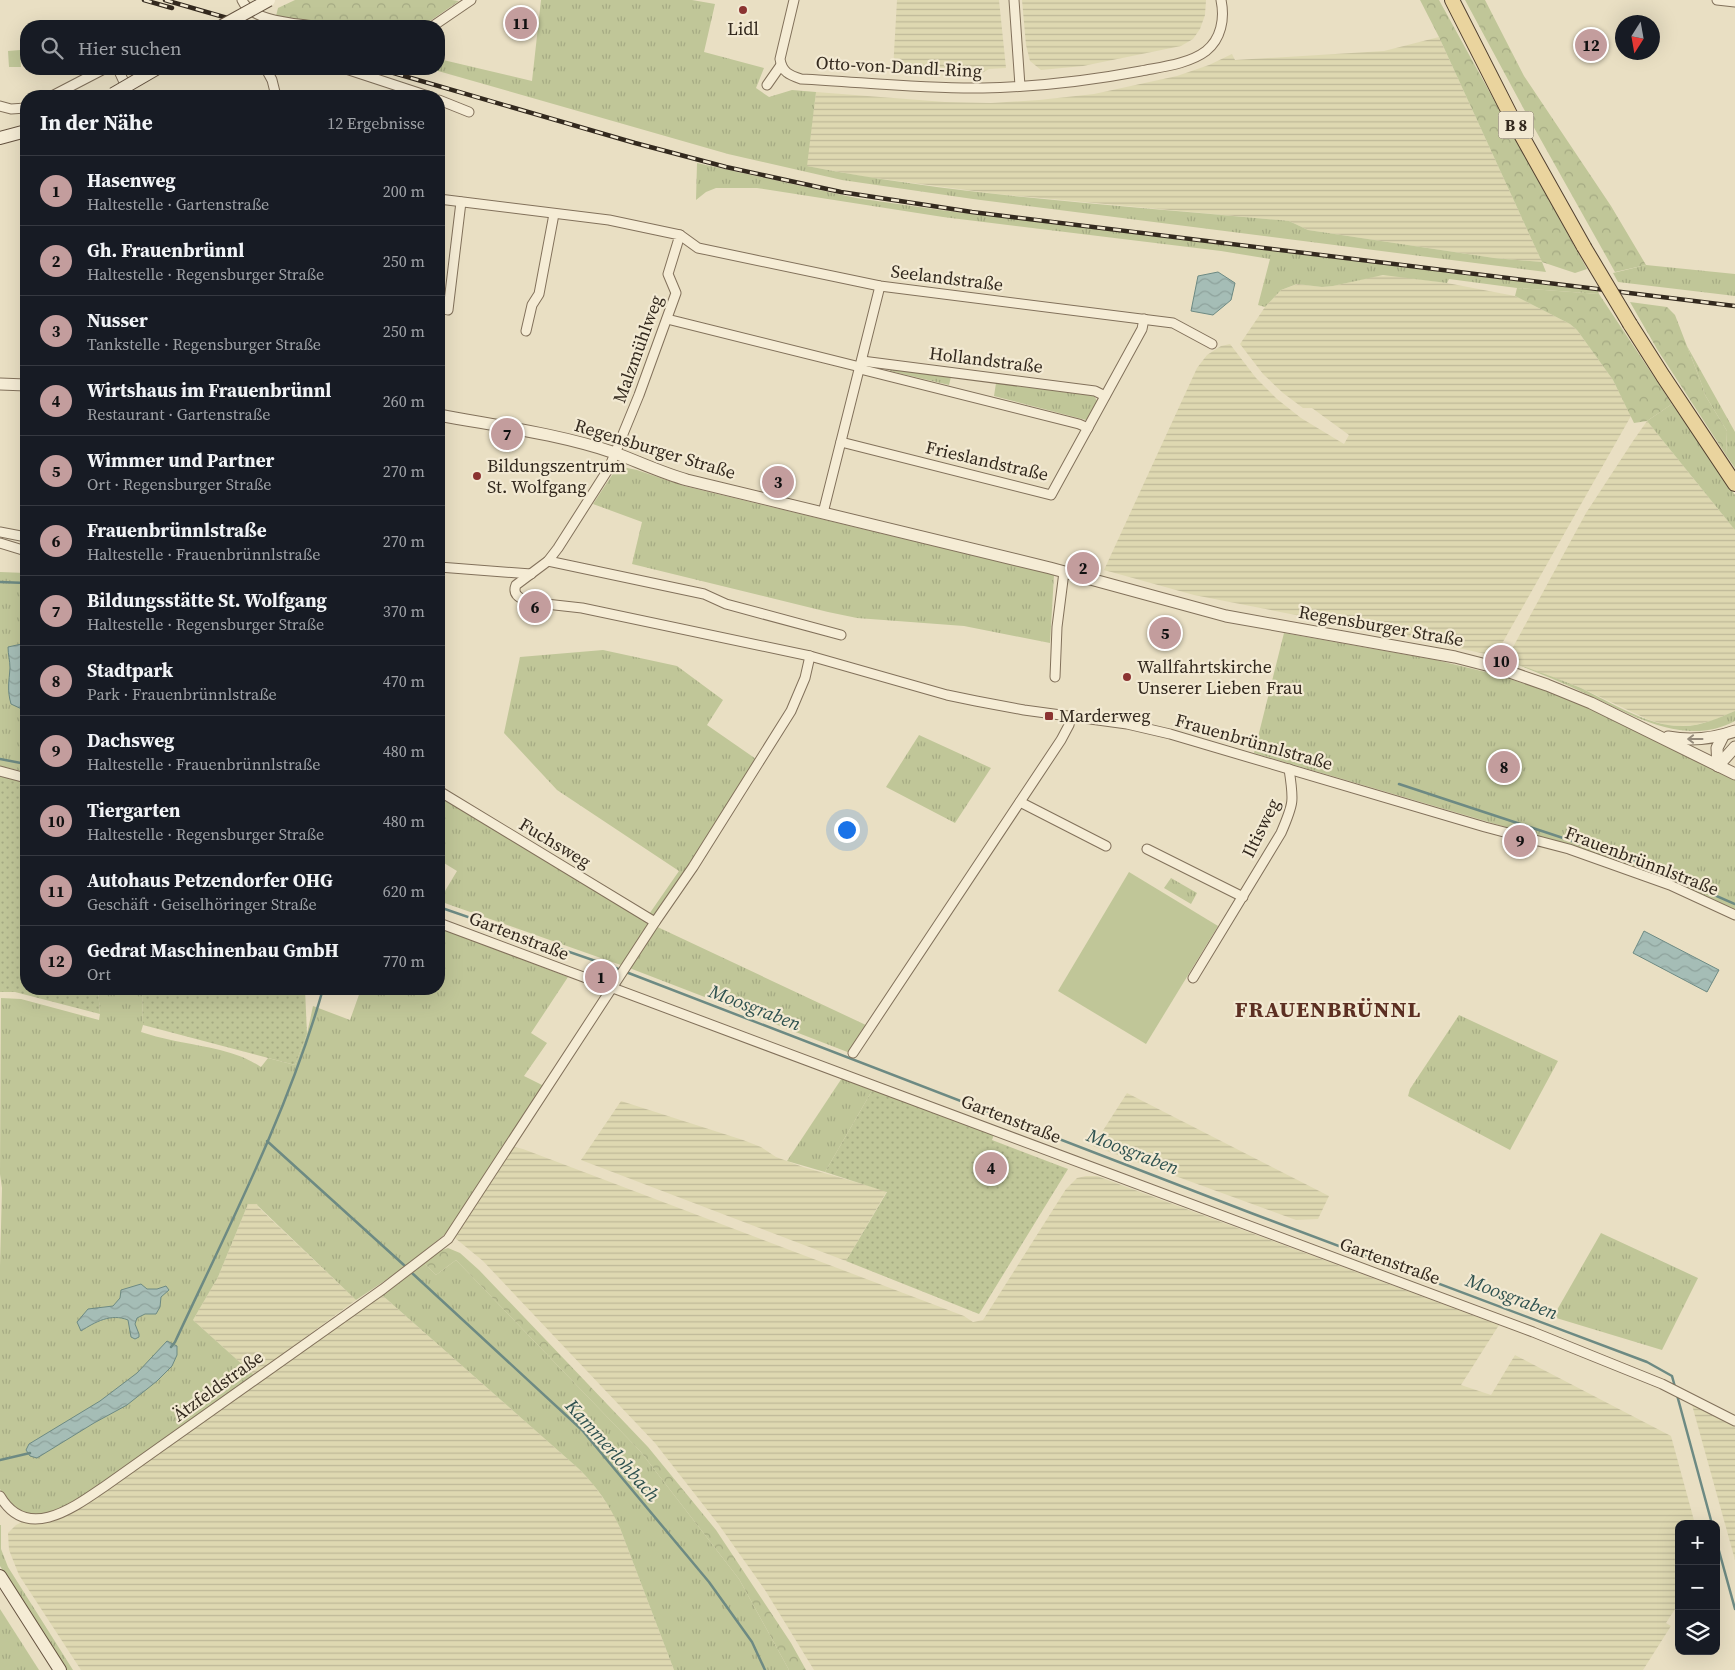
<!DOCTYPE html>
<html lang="de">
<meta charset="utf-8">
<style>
:root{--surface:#171b24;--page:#242831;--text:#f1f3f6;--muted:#9ea1a6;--line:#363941;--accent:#c39d9d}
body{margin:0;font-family:"Source Serif 4",serif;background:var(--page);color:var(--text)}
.controls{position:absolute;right:15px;bottom:15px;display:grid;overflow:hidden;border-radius:10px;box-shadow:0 5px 20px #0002}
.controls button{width:45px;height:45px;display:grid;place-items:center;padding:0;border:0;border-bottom:1px solid var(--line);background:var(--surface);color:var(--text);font:25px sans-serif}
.compass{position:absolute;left:1615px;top:15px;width:45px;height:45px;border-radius:50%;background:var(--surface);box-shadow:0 5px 20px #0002;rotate:191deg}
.you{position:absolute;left:846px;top:829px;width:18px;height:18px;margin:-12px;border:4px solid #fff;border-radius:50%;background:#1a73e8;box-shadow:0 0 0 8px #1a73e833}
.badge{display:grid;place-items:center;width:32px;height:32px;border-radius:50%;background:var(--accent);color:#111;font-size:16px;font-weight:700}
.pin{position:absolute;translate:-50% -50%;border:2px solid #fff;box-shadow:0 1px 5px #0006}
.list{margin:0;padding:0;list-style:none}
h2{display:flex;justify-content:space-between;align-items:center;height:65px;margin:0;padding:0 20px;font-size:21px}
h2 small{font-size:16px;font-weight:400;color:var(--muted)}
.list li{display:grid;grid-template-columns:32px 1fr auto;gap:15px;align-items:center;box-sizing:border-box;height:70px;padding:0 20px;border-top:1px solid var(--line)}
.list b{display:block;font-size:19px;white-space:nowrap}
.list p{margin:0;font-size:16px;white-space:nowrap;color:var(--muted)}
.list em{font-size:16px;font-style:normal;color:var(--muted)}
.icon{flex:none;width:28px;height:28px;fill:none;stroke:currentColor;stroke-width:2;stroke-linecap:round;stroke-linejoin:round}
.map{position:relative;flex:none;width:1735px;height:1670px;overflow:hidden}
.search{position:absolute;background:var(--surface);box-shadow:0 5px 20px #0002;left:20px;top:20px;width:425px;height:55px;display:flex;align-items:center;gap:12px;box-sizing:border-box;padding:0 18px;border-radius:20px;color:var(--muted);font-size:19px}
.panel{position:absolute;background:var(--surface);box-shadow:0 5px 20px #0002;left:20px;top:90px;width:425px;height:905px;border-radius:20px}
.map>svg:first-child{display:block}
</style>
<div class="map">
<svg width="1735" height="1670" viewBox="0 0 1735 1670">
<defs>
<pattern id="farmland-rules" width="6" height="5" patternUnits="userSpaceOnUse" patternTransform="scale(1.25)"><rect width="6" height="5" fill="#ded8b1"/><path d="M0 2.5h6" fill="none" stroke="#bfb998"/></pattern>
<pattern id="grass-tufts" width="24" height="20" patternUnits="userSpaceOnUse" patternTransform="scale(1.25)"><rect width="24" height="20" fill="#c0c698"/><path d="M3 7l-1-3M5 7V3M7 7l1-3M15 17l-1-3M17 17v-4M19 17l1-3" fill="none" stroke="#a5aa83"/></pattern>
<pattern id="forest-crowns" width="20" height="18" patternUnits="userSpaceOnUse" patternTransform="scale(1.25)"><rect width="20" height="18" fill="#c0c698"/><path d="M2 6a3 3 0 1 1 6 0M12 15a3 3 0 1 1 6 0" fill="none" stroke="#a5aa83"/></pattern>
<pattern id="garden-dots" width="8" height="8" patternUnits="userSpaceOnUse" patternTransform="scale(1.25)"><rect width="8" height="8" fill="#c0c698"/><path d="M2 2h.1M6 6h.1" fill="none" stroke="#a5aa83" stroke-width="1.8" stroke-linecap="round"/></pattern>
<pattern id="water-waves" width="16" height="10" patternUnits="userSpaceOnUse" patternTransform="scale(1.25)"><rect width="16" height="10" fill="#a5bdb6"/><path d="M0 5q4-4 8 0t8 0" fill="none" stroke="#8ea29c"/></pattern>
</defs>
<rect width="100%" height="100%" fill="#e9dfc3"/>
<g fill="url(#farmland-rules)">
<polygon points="897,0 999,0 1006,68 989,69 982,73 957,74 893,70"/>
<polygon points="1022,0 1206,0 1205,15 1200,29 1193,39 1181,46 1083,66 1041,70 1030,61 1026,45"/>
<polygon points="1439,37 1542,262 1494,258 1308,230 1289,221 997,194 867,177 806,166 816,92 945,102 991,103 1039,100 1094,94 1177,76 1209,65 1232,54 1235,60 1384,51"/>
<polygon points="1390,275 1447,283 1515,296 1570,324 1577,330 1613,380 1631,416 1495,656 1398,635 1194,595 1104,570 1197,368 1207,355 1221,346 1230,344 1256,378 1277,399 1301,418 1344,444 1349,435 1312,408 1303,408 1283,393 1263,374 1240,344 1265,307 1281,290 1298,284 1322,287 1333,286 1376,276"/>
<polygon points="1647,421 1735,530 1735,711 1714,720 1695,725 1680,726 1666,725 1647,719 1579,687 1506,660 1586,513 1633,441"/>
<polygon points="1127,1093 1329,1196 1318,1219 1296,1220 1093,1146"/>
<polygon points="621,1101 743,1140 761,1147 776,1157 803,1167 887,1191 846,1261 581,1160"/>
<polygon points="514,1147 523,1149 964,1316 973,1322 983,1320 1066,1189 1077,1178 1086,1176 1097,1176 1499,1325 1461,1385 1491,1395 1515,1355 1671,1436 1695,1524 1679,1524 1679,1603 1666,1623 1671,1626 1643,1670 814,1670 765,1590 719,1525 655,1443 483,1261 455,1238"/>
<polygon points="248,1204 258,1204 258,1207 356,1300 254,1375 193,1320 218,1277"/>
<polygon points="382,1295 579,1469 593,1484 612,1511 620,1528 674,1670 81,1670 19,1575 9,1550 8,1533 16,1525 22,1522 32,1524 46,1522 57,1519 109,1487"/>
<polygon points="1692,1405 1735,1427 1735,1560"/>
</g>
<g fill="url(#grass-tufts)">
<path d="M541 0H692L715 4 704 52 764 68 756 88 769 97 792 90 816 92 807 166C966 197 1128 206 1289 221L1308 230 1494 258 1542 262 1546 272 973 199 842 180 728 154 431 69H439V59L532 81Z"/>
<polygon points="697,163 856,198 940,210 1598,291 1599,294 1517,288 1449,279 1447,283 1383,275 1333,286 1322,287 1297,284 1281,290 1265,307 1258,305 1270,259 1221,251 943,217 757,188 716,188 706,192 696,200"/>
<polygon points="1646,265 1735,274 1735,296 1618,282 1613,273"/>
<polygon points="1687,346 1735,432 1735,468 1726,455 1727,431 1705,395 1702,385"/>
<polygon points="890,369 951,377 949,385 890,371"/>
<polygon points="996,383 1094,396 1098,402 1090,418 1086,420 994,396"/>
<polygon points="1672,404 1735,495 1735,530 1647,421"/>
<polygon points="618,466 637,470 684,486 1054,575 1050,643 964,626 857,618 828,612 632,564 642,522 593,504"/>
<polygon points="0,572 26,573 26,772 0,766"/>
<polygon points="1284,633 1436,660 1498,675 1547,691 1588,708 1735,780 1735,910 1670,882 1570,846 1254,753"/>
<polygon points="603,650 677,666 723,700 707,725 756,759 694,857 649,923 868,1026 850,1053 632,969 439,901 457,871 439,860 439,794 645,920 679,871 557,790 504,733 520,657"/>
<path d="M1506 660C1531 669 1557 678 1581 688 1610 702 1648 726 1680 726 1700 727 1718 718 1735 711V721C1683 749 1627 712 1580 691 1556 680 1531 670 1506 660Z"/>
<polygon points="919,735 991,768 955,823 886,787"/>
<polygon points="1171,878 1197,893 1191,904 1164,888"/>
<path d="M439 928 568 977 531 1033 547 1043 524 1076 544 1086 449 1231 401 1270 356 1300 258 1206 257 1204H248L218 1277 193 1320 254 1375C217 1401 180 1428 143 1455 123 1469 65 1514 43 1515 23 1516 10 1507 0 1489V1266L2 1188 0 1174 1 998 21 999 99 1020 100 1014 98 989H142L143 1025 141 1032C151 1035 161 1038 171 1040 202 1047 234 1049 261 1067L268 1058 295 1065 307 1034 313 1006 350 1020 361 989H439Z"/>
<polygon points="1459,1015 1558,1061 1510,1150 1408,1096 1410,1089"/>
<polygon points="842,1078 873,1089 825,1172 787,1161"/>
<polygon points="1601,1233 1698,1278 1662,1350 1553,1317"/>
<path d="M456 1260 640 1451 739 1579 789 1670H674L620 1528C610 1506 597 1487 579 1469L382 1295 424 1263 436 1275Z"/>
<polygon points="0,1525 1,1525 1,1549 8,1567 73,1670 67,1670 0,1566"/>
<polygon points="0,1609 39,1670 0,1670"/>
</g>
<g fill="url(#forest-crowns)">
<polygon points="295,0 452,0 459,1 430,21 414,26 338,26 276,16 278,8"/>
<polygon points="1420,0 1439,0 1587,269 1575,273 1542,262 1439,37"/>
<polygon points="1465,0 1485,0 1524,76 1611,206 1646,265 1615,272 1532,124"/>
<polygon points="1517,288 1599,294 1672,404 1647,421 1634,423 1613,380 1577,330 1570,324 1515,296"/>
<polygon points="1630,302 1667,307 1675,315 1702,385 1705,395 1727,431 1726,455 1657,349"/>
<polygon points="448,1248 460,1253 479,1270 648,1447 716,1530 791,1643 806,1670 789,1670 739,1579 640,1451 456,1260 436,1275 424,1263 439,1251"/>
</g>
<g fill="url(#garden-dots)">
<polygon points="0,775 26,781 26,989 98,989 100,1014 15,992 0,992"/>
<polygon points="142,989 305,989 307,1034 295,1065 143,1025"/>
<polygon points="873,1089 994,1134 992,1140 1068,1169 979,1314 846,1261 887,1192 825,1172"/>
</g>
<g fill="#c0c698">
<polygon points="20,50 21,67 9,67 8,51"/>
<polygon points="1129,872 1218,926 1146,1044 1058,991"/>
</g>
<g fill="url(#water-waves)" stroke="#6d8a83">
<polygon points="1218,272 1235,283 1231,300 1213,315 1191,311 1198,276"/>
<path d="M26 643V711L11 704C7 690 9 682 10 668 10 661 8 654 8 647Z"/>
<polygon points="1644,931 1719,970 1707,992 1633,953"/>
<path d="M141 1284 147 1289H157L166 1286 169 1290 161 1297 160 1307 156 1314H145L137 1318 135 1324 139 1334V1337L135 1339 131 1337 128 1320C111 1313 95 1322 81 1331L77 1322 88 1309 113 1306 120 1298 121 1290Z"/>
<polygon points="167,1341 177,1346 177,1355 172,1366 157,1381 127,1405 94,1423 37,1458 30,1456 26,1450 29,1444 100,1401 137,1373"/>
</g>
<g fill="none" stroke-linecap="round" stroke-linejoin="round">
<g stroke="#6d8a83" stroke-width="2.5">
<polyline points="0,582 26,583"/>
<polyline points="0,759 26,764"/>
<polyline points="1399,784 1648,866 1735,904"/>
<polyline points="439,907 613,967 1251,1213 1647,1362 1672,1376 1675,1387"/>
<polyline points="267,1141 405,1266"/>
<polyline points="412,1273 582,1430 709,1582 752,1642 765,1670"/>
<path d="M171 1347 175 1342C229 1226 288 1112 323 989"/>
<polyline points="1677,1395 1712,1524"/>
<polyline points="0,1460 30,1453"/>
<polyline points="1716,1540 1735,1609"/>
</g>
<g stroke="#82715b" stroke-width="11">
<g id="minor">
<path d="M242 0C251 21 293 23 314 26"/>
<path d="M794 0 780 59C782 72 789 75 801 79 861 82 922 89 983 88 1036 87 1088 81 1141 71 1161 67 1189 64 1206 51 1221 39 1225 19 1221 0"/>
<polyline points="1014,0 1020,86"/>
<polyline points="1717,0 1735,2"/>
<polyline points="433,26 471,0"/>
<polyline points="118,69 124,82 124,96"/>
<polyline points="266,69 272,80 276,96"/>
<polyline points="346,69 428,96"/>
<polyline points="767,85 781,65"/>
<polyline points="52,96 104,69"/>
<polyline points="439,100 469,112"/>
<polyline points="0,106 11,109 26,108"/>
<path d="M439 199 609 220 680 235 668 274 676 293 639 395 609 468 558 548 548 561 516 585C512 595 520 598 528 602L582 608 810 656 947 695 976 701 1024 710 1127 724 1170 734 1485 827 1569 849 1670 885 1735 915"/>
<polyline points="680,235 698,248 880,286 1173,323 1212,344"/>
<polyline points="439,308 448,310 461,202"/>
<polyline points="667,319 860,367"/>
<polyline points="526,331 532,305 539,294 554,214"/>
<polyline points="862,361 1095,391 1105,396"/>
<polyline points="860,369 1079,424 1088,428"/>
<polyline points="841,442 1051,495 1142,329 1144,319"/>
<polyline points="823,513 880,286"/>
<polyline points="0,532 26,537"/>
<polyline points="0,543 26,551"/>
<polyline points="548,561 704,594 726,604 841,635"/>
<polyline points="439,567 531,574"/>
<polyline points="1055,677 1057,627 1064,572"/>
<polyline points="0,771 26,778"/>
<polyline points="439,791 655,922"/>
<polyline points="1020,802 1106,846"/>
<polyline points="1147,849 1243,897"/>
<polyline points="439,923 1533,1332 1662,1384 1735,1421"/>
<path d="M1193 978 1281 833C1294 803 1294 801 1289 769"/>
<polyline points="853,1053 1061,740 1069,725 1071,717"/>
<path d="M0 1496C28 1544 77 1505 108 1484L383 1289 448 1239 655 922 693 867 791 711 805 678 810 656"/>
</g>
</g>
<g stroke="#82715b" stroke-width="13">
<g id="tertiary">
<polyline points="0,384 26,385"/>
<path d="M439 415C497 426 559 434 615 453 639 462 662 473 687 480L1050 568 1226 616 1455 657 1498 668 1547 685 1591 703 1735 774"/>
<path d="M1668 737C1691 741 1713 739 1735 731"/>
<polyline points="1718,766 1717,748 1723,736"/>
<polyline points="1718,766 1735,747"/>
</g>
</g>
<g stroke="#64523f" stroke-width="14">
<g id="secondary">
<polyline points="0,138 26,131"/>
<polyline points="0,1576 60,1670"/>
</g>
</g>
<g stroke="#503f2f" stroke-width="16">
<g id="primary">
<polyline points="1452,0 1514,122 1584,247"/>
<polyline points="1630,324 1663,376 1735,484"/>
</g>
</g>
<use href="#minor" stroke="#f5ecd5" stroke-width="9"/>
<use href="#tertiary" stroke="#f5ecd5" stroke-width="11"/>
<use href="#secondary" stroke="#f5ecd5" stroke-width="12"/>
<use href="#primary" stroke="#ead49e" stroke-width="14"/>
<g stroke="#33291e" stroke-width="4.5">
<g id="rail">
<polyline points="144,0 172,8"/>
<polyline points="165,0 255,26"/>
<polyline points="380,69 635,143 726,167 841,192 972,212 1735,306"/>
</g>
</g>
<use href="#rail" stroke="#f2e9d2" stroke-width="2.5" stroke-dasharray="8" stroke-linecap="butt"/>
<g stroke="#64523f" stroke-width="14" stroke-linecap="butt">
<g id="secondary-bridge">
<polyline points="222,26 269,0"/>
<polyline points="113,94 156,69"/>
</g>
</g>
<g stroke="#503f2f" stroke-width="16" stroke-linecap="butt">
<polyline id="primary-bridge" points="1584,247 1630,324"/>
</g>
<use href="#secondary-bridge" stroke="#f5ecd5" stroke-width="12"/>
<use href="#primary-bridge" stroke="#ead49e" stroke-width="14"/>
</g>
<defs><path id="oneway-shaft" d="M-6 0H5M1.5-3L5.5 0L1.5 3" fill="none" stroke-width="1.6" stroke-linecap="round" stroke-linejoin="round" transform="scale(1.25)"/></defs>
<use stroke="#948a7a" href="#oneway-shaft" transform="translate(1695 739) rotate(-180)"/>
<g fill="#8b3331" stroke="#f2e9d2" stroke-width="2">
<circle cx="743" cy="10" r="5"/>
<circle cx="477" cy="476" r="5"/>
<circle cx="1127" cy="677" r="5"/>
<rect x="1044" y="711" width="10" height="10" rx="2.5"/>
</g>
<g text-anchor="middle" stroke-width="4.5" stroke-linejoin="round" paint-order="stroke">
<rect fill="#f2e9d2" stroke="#6c6354" stroke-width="1" x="1498.5" y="111.5" width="35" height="27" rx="4"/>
<g font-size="16" font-weight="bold" fill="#33291e">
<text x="1516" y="131">B 8</text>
</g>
<g font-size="18" fill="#33291e" stroke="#f2e9d2" text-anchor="start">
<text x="743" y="35" text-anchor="middle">Lidl</text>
<text x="487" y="472">Bildungszentrum<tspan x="487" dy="21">St. Wolfgang</tspan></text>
<text x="1137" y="673">Wallfahrtskirche<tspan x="1137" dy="21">Unserer Lieben Frau</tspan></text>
<text x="1059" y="722">Marderweg</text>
</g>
<g font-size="18" fill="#33291e" stroke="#f2e9d2">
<text transform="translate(899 67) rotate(3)" y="6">Otto-von-Dandl-Ring</text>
<text transform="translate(947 278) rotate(7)" y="6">Seelandstraße</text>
<text transform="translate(638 349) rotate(-70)" y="6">Malzmühlweg</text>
<text transform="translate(986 360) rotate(7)" y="6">Hollandstraße</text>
<text transform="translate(655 449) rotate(17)" y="6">Regensburger Straße</text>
<text transform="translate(987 461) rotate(13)" y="6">Frieslandstraße</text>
<text transform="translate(1381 626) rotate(10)" y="6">Regensburger Straße</text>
<text transform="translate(1254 742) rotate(16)" y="6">Frauenbrünnlstraße</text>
<text transform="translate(1261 828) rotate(-64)" y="6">Iltisweg</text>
<text transform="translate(555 843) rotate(31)" y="6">Fuchsweg</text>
<text transform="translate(1642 861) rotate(21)" y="6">Frauenbrünnlstraße</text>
<text transform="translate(519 936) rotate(21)" y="6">Gartenstraße</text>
<text transform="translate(1011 1119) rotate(21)" y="6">Gartenstraße</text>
<text transform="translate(1390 1261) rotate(20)" y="6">Gartenstraße</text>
<text transform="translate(218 1386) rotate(-36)" y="6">Ätzfeldstraße</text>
</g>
<g font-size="19" font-style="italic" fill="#2f5250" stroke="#f2e9d2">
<text transform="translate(755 1007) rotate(21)" y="7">Moosgraben</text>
<text transform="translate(1133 1151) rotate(21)" y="7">Moosgraben</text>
<text transform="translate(1512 1296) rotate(21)" y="7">Moosgraben</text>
<text transform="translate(613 1450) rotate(48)" y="7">Kammerlohbach</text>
</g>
<g font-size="22" font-weight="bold" letter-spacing="1" fill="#5c2f22" stroke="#f2e9d2">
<text x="1328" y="1017">FRAUENBRÜNNL</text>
</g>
</g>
</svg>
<div class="controls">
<button>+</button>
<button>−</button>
<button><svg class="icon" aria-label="layers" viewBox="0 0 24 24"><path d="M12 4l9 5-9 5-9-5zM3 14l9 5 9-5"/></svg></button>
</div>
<svg class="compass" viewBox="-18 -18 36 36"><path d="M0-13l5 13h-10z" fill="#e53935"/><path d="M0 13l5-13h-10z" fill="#9ea1a6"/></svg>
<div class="you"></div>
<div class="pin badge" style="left:601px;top:977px">1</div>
<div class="pin badge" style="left:1083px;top:568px">2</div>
<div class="pin badge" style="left:778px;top:482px">3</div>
<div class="pin badge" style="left:991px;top:1168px">4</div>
<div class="pin badge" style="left:1165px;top:633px">5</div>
<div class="pin badge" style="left:535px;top:607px">6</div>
<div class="pin badge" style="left:507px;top:434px">7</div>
<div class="pin badge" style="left:1504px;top:767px">8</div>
<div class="pin badge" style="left:1520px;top:841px">9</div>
<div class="pin badge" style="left:1501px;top:661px">10</div>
<div class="pin badge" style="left:521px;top:23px">11</div>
<div class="pin badge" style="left:1591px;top:45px">12</div>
<div class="search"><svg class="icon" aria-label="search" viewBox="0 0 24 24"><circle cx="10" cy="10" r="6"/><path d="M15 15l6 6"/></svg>Hier suchen</div>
<section class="panel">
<h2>In der Nähe<small>12 Ergebnisse</small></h2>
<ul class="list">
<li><span class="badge">1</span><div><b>Hasenweg</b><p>Haltestelle · Gartenstraße</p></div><em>200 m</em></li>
<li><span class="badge">2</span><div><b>Gh. Frauenbrünnl</b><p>Haltestelle · Regensburger Straße</p></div><em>250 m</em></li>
<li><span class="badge">3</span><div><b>Nusser</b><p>Tankstelle · Regensburger Straße</p></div><em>250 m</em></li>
<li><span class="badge">4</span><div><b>Wirtshaus im Frauenbrünnl</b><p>Restaurant · Gartenstraße</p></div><em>260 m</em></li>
<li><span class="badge">5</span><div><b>Wimmer und Partner</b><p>Ort · Regensburger Straße</p></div><em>270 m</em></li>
<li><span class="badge">6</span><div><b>Frauenbrünnlstraße</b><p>Haltestelle · Frauenbrünnlstraße</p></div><em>270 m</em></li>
<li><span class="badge">7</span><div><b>Bildungsstätte St. Wolfgang</b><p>Haltestelle · Regensburger Straße</p></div><em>370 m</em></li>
<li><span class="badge">8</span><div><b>Stadtpark</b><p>Park · Frauenbrünnlstraße</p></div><em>470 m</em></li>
<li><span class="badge">9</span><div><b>Dachsweg</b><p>Haltestelle · Frauenbrünnlstraße</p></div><em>480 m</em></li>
<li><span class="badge">10</span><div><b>Tiergarten</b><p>Haltestelle · Regensburger Straße</p></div><em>480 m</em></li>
<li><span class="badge">11</span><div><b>Autohaus Petzendorfer OHG</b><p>Geschäft · Geiselhöringer Straße</p></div><em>620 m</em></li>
<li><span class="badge">12</span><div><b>Gedrat Maschinenbau GmbH</b><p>Ort</p></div><em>770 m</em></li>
</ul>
</section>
</div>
